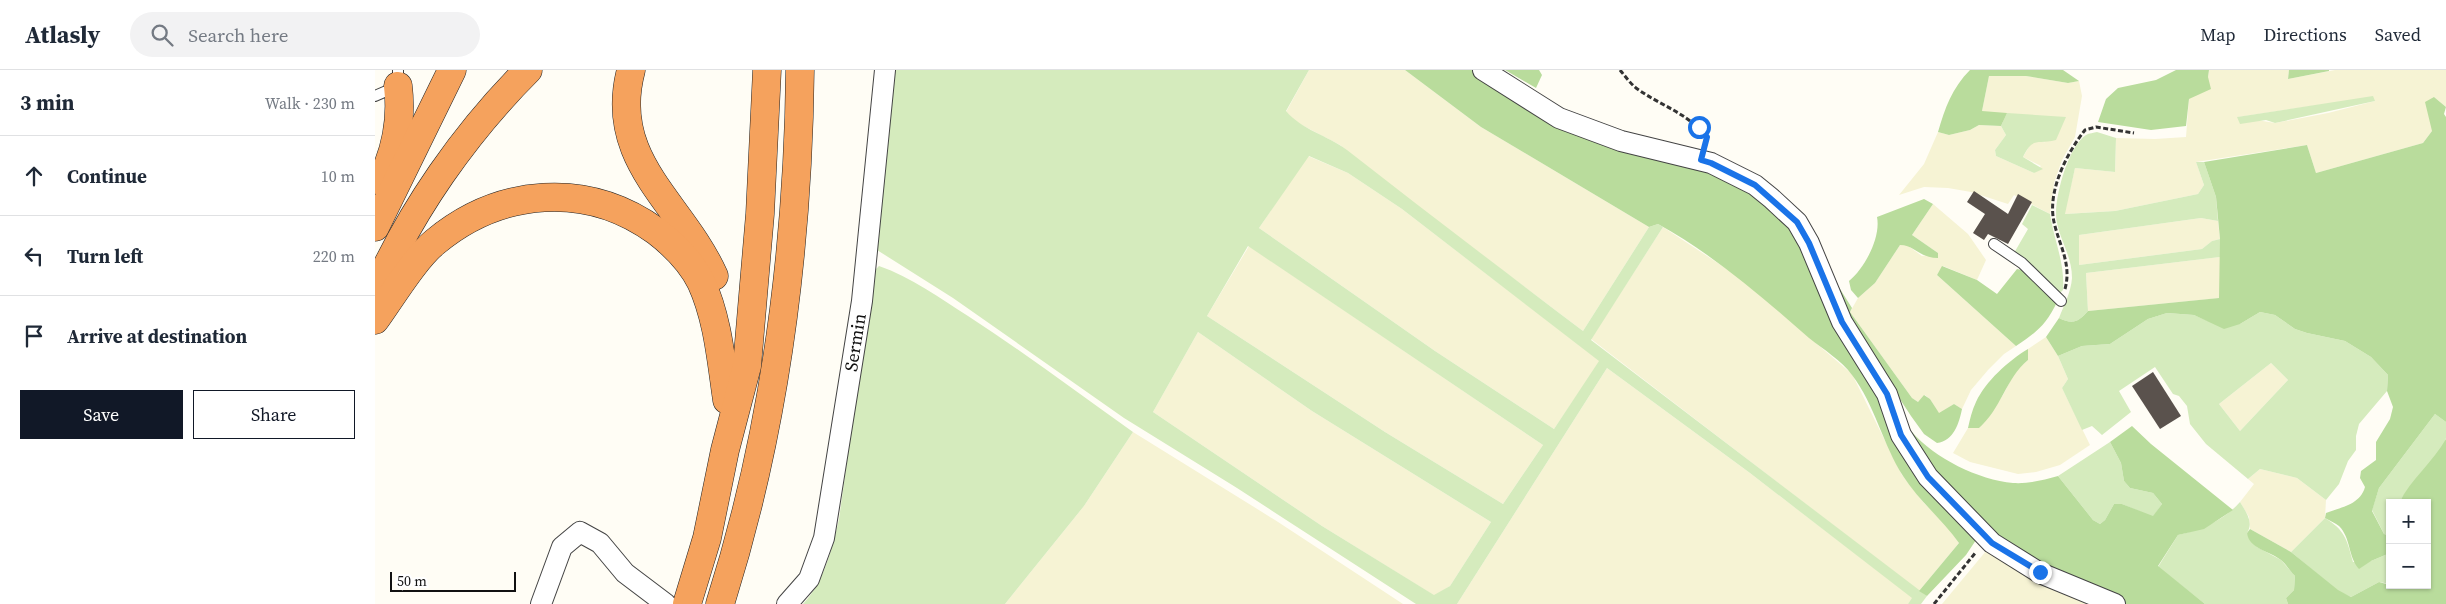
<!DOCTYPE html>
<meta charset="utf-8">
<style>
:root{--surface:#fff;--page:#f2f2f3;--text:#1f2937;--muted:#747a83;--line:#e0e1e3;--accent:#111827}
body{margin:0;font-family:"Source Serif 4",serif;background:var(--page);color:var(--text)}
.controls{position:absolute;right:15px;bottom:15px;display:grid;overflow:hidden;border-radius:0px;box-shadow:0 1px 4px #0004}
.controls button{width:45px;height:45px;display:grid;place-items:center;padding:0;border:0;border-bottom:1px solid var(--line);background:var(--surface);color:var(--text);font:25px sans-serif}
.scale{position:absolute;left:15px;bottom:12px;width:126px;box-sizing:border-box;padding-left:5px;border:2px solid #111;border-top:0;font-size:14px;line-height:18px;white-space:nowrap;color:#111;-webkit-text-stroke:4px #fff;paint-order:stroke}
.stop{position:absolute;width:15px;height:15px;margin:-11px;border:4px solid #1a73e8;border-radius:50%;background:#fff}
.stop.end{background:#1a73e8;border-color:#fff;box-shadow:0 1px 5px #0008}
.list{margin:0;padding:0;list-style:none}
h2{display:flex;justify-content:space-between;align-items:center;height:65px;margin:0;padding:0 20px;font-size:21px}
h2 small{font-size:16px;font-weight:400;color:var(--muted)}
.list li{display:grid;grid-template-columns:32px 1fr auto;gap:15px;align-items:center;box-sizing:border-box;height:80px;padding:0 20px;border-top:1px solid var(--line)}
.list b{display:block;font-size:19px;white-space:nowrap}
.list em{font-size:16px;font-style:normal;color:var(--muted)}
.actions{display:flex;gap:10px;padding:15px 20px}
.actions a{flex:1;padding:11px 0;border:1px solid var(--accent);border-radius:0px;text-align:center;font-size:18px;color:var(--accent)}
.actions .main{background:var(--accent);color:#fff}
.icon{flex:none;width:28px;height:28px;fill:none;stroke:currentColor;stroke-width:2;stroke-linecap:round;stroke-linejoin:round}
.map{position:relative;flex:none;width:2071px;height:534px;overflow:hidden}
header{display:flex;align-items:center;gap:30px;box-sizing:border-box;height:70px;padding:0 25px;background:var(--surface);border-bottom:1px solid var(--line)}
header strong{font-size:24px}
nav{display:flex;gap:28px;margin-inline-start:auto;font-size:18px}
.search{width:350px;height:45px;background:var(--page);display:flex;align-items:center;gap:12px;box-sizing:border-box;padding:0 18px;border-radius:28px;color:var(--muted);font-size:19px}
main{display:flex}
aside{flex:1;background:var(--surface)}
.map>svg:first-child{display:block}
</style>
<header>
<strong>Atlasly</strong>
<div class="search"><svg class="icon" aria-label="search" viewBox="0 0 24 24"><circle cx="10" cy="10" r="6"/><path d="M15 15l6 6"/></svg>Search here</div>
<nav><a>Map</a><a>Directions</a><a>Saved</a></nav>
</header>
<main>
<aside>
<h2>3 min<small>Walk · 230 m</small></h2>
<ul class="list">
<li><svg class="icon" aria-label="ahead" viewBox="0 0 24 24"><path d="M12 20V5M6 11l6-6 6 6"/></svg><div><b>Continue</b></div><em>10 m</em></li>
<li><svg class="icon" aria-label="left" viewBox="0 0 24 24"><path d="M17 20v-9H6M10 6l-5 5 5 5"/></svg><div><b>Turn left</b></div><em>220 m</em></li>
<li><svg class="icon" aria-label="arrive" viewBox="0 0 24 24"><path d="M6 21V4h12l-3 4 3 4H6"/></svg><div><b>Arrive at destination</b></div></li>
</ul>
<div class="actions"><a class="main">Save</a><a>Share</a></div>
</aside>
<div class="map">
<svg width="2071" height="534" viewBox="0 0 2071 534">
<rect width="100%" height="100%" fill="#fffdf5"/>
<g fill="#f6f3d4" fill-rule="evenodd">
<polygon points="934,0 1030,0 1106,57 1274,157 1208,261 1033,129 965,75 921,52 911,42"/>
<path d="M1834 0H1914L1913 9 1960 0H2071V37L2059 27 2057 61 2048 73 1941 103 1932 75 1821 92 1829 115 1823 124 1740 141 1689 144 1700 98 1740 102 1741 68 1780 69 1811 67 1814 28 1833 7ZM2000 31 1953 43 1900 53 1863 47 1957 33Z"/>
<polygon points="1614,6 1651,6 1693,13 1704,11 1707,26 1700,67 1687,90 1679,113 1675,144 1639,125 1633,134 1596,122 1573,118 1549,117 1524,125 1549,94 1563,62 1574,65 1595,60 1604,55 1626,56 1631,65 1620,80 1621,86 1659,103 1666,96 1648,87 1656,73 1663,70 1671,73 1607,41"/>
<polygon points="933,86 973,103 1027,139 1225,291 1179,359 1060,281 884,158"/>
<polygon points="1558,134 1593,164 1611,190 1602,210 1568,196 1562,205 1641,276 1629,284 1613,300 1596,320 1587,339 1579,334 1564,344 1555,329 1550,325 1543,332 1537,328 1475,242 1483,228 1500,213 1525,175 1532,175 1547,186 1563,183 1537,165"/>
<polygon points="1826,148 1843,151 1845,169 1837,171 1827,179 1704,195 1704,165"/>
<polygon points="1288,157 1364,207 1477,304 1527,405 1549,433 1571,455 1584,473 1544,521 1216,269"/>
<polygon points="874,176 1168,375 1128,434 1010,362 832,246"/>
<polygon points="1845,187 1845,228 1713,241 1711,203"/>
<polygon points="823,262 937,341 1116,452 1075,516 1060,526 947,456 778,342"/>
<polygon points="1671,267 1683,286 1693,309 1687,318 1715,375 1685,395 1661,402 1643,404 1595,392 1578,383 1593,358 1604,358 1628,325 1641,300 1653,290 1653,279"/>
<polygon points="1896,293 1913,310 1865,361 1844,334"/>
<polygon points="1232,298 1375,403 1538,528 1533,534 1082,534"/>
<polygon points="758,362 900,450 1028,534 630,534 709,436"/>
<polygon points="1885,399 1922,408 1951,430 1950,448 1916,482 1875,459 1874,447 1865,432 1879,414 1873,409"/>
<polygon points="1616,475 1729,534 1567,534"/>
</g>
<g fill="#d5ebbd" fill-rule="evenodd">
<path d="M518 0H934L911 41C927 60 952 65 972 80 1050 141 1129 201 1208 261L1274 157 1283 154 1288 157 1216 270 1552 526 1546 534H1533L1537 528 1375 403 1232 298 1082 534H1041L862 418 749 348 578 228 502 180ZM934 86 973 103 1027 139 1224 291 1179 359 1060 281 884 158ZM873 176 1168 375 1128 434 1010 362 832 246ZM823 262 937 341 1116 452 1075 516 1059 525 947 456 778 342Z"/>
<polygon points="1998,26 2000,31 1900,53 1891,50 1865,54 1862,47"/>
<path d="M1632 43 1691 47 1681 70C1662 75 1658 66 1648 87L1668 99 1659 103 1621 86 1620 80 1631 65 1626 56Z"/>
<path d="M1722 62 1741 68 1740 102 1700 98 1690 144 1740 141 1823 124 1829 115 1821 92H1829L1841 127 1843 151 1826 148 1704 165V195L1827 179 1837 171 1845 169V187L1711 203 1713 241C1703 252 1698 255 1684 248 1689 235 1696 222 1697 208 1697 187 1686 172 1682 153 1677 133 1693 76 1711 65 1714 63 1719 63 1722 62Z"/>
<path d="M1657 135 1675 144C1679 171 1690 192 1688 220L1684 224 1656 194 1639 183 1653 159 1647 154Z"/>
<path d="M504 196C536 207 565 228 593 246 650 283 703 323 758 362L709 436 630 534H428C449 512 457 479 464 449L498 202Z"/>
<path d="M1885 242 1900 245 1920 259 1932 263 1970 271 1996 287 2013 305 2012 321 1984 354 1981 366V380L1973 391 1964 414 1951 430 1922 408 1885 399 1873 409 1831 374 1815 354 1812 336 1804 326 1798 324 1780 297 1744 321 1756 342 1727 365 1717 356 1707 360 1687 318 1693 309 1683 286 1707 276 1735 274 1773 249 1792 243 1819 245 1833 251 1865 254ZM1896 293 1913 310 1865 361 1844 334Z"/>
<path d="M2060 344 2071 352C2071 357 2071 363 2071 368 2067 390 2035 412 2024 433H2015V461L2012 465 2009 464 1997 440 2004 418Z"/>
<polygon points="1735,372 1746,393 1749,411 1755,418 1778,423 1787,434 1778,447 1747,434 1739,434 1730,450 1725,454 1718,450 1683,406"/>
<path d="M1865 432C1871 442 1879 452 1872 463L1882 477 1906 490 1920 506 1919 520 1911 528 1913 534H1830L1783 497 1803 465C1827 459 1848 451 1865 432Z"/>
<path d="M1950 448C1970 460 1972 470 1978 492L1996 491 2015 483V514L2004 512 1976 527 1963 521 1916 482Z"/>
</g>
<g fill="#b9dc9c">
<path d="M1030 0H1097L1200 61 1251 83 1308 93 1370 118 1421 163 1463 256 1603 467 1591 485 1552 526 1544 521 1584 473C1567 449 1544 431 1528 406 1508 375 1500 335 1477 305 1467 291 1448 279 1434 268 1386 226 1339 185 1283 154L1274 157 1106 57Z"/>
<polygon points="1130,0 1164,0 1167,5 1161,18"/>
<path d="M1595 0H1688L1704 11 1693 13 1651 6H1614L1607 41 1632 43 1626 56 1604 55 1595 60 1574 65 1563 62C1570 38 1577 18 1595 0Z"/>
<polygon points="1801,0 1834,0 1833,7 1836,19 1814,29 1811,56 1776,60 1723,52 1731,29 1743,18 1781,10"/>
<polygon points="1914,0 1954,0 1954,1 1913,9"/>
<path d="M2059 27 2071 37 2069 44 2071 47V352L2060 344 2004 418 1997 441 2009 464 2012 465 2015 461V483L1996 491 1984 499C1973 487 1976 468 1964 456 1960 453 1954 450 1950 448L1951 443C1966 437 1985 435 1990 417L1985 408 1986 401 2001 390V372L2015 349 2018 337 2012 321 2013 305 1996 287 1970 271 1932 263 1920 259 1900 245 1885 242 1865 254 1849 259 1819 245 1792 243 1773 249 1735 274 1707 276 1683 286 1671 267 1684 248C1698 255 1703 252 1713 241L1844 228 1845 169 1841 127 1829 92 1932 75 1941 103 2048 73 2057 61 2050 32Z"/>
<path d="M1549 129 1558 134 1537 165 1563 183V188C1544 188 1540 175 1525 175L1500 213 1483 228 1476 220 1474 211C1490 198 1506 167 1502 147Z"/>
<path d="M1567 196 1602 210 1622 224 1642 199 1652 201 1682 232C1671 255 1662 262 1641 276L1562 205Z"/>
<path d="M1460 211 1477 238 1475 242 1537 328 1543 332 1549 325 1555 329 1564 343 1579 334 1587 339C1584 353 1579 371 1562 373L1549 364 1536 346 1470 245Z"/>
<path d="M1653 279V290C1631 308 1626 339 1604 358H1593C1595 349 1597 340 1601 332 1611 311 1633 291 1653 279Z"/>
<path d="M1757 356 1776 374 1858 440 1829 459 1803 465 1783 496 1830 534H1751L1701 515 1633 476 1563 410 1531 364 1537 362C1559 388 1604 410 1638 413 1654 414 1668 410 1683 406L1718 450 1725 454 1730 450 1739 434H1747L1778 446 1787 434 1778 423 1755 418 1749 411 1746 393 1735 372Z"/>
<path d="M2071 369V534H1913L1911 528 1919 520 1920 506C1915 501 1911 494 1906 490 1895 481 1874 479 1872 463L1875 459 1916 482 1963 520 1976 527 2004 512 2015 515H2052V433H2024C2036 409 2058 392 2071 369Z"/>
</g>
<g fill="#5a524d">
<polygon points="1599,121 1633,144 1643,124 1657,132 1633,174 1613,164 1609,170 1598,163 1610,144 1592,132"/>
<polygon points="1778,302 1806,346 1785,359 1757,316"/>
</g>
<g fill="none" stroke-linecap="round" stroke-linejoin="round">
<g stroke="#444" stroke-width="12">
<g id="lane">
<polyline points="0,26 23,16 23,0"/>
<polyline points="1619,174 1647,193 1686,231"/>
</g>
</g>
<g stroke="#444" stroke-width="22">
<g id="street">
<polyline points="1108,0 1184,48 1246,71 1336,93 1380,115 1396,128 1422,152 1434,173 1467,252 1512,324 1526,365 1553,407 1617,473 1665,503 1740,534"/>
<polyline points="166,534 187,477 205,462 225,473 250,503 291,534"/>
<path id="s1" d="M412 534 434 509 449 468 487 231 510 0"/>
</g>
</g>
<g stroke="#222" stroke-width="29">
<g id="highway">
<path d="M256 0C232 91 306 132 339 206"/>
<path d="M6 111C21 81 27 49 23 16"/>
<polyline points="0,157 77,0"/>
<path d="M0 222C36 140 90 63 153 0"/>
<path d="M0 250C16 228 40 188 60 172 125 118 212 111 281 161 298 174 316 192 326 212 343 249 346 290 352 330"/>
<polyline points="312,534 332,468 350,380 372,296 385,144 392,0"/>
<path d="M345 534C400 361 423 181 425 0"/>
</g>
</g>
<g stroke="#333" stroke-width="3" stroke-dasharray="5 2.5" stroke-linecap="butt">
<path d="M1245 0C1250 6 1255 13 1261 18 1286 36 1311 42 1332 67L1330 73"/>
<path d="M1690 219C1697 194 1684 175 1679 152 1672 121 1692 83 1710 60L1721 57 1759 63"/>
<polyline points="1559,534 1601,482"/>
</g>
<use href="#lane" stroke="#fff" stroke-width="10"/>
<use href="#street" stroke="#fff" stroke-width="20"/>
<use href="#highway" stroke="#f5a25d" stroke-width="28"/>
</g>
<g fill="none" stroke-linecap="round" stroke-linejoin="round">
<polyline stroke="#1a73e8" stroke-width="6" points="1324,57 1332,67 1326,90 1336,93 1380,115 1422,152 1434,173 1467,252 1512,324 1526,365 1553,407 1617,473 1665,502"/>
</g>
<g text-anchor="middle" stroke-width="5" stroke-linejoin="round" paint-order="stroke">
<g font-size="18" fill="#111" stroke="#fff">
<text dy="6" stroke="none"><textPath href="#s1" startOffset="275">Sermin</textPath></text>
</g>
</g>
</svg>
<div class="controls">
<button>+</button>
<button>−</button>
</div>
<div class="scale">50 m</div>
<div class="stop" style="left:1324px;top:57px"></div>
<div class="stop end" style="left:1665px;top:502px"></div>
</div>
</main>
